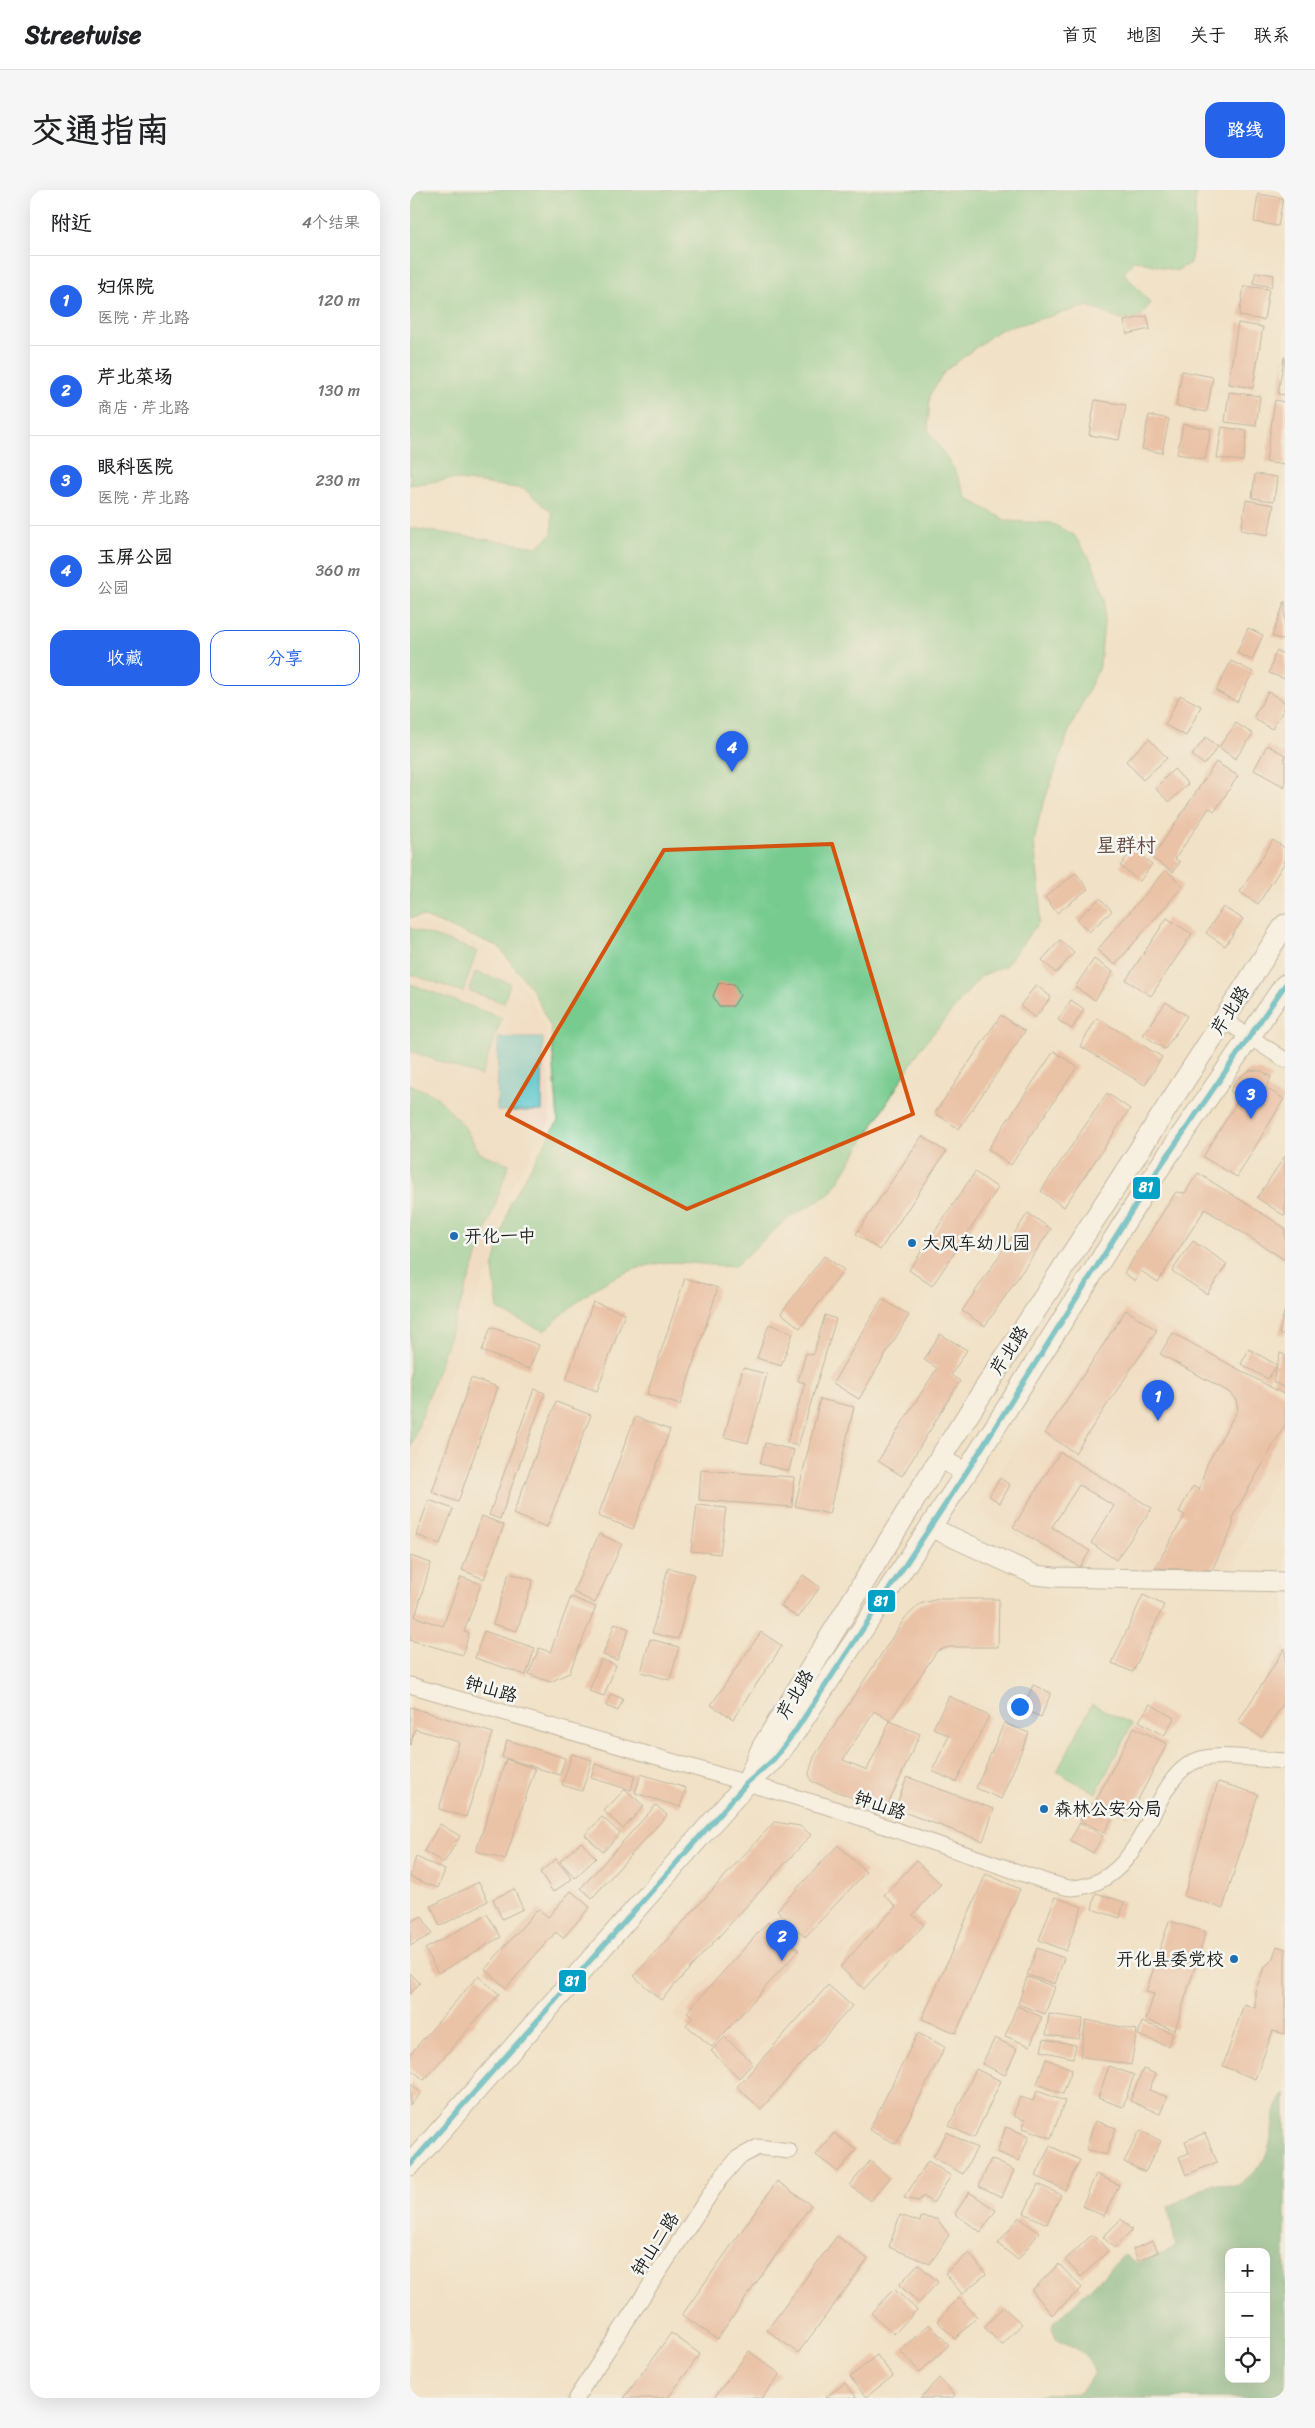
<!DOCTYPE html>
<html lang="zh">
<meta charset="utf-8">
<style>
:root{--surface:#fff;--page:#f6f6f6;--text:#202124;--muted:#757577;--line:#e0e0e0;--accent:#2563eb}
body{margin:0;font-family:Sriracha,"LXGW WenKai TC",sans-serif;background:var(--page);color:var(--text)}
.controls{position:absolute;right:15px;bottom:15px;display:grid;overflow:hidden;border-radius:10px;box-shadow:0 5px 20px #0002}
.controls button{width:45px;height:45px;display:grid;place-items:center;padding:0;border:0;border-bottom:1px solid var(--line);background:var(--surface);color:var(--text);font:25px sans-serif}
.you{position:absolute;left:609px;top:1516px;width:18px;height:18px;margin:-12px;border:4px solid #fff;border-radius:50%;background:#1a73e8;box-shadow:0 0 0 8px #1a73e833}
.badge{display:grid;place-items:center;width:32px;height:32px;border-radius:50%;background:var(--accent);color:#fff;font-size:16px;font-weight:700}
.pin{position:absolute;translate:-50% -41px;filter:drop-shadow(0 1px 2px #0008)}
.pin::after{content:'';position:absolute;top:26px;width:18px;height:15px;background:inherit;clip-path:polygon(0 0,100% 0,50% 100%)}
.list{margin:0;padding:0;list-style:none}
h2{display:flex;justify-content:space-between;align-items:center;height:65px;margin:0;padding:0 20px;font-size:21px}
h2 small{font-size:16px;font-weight:400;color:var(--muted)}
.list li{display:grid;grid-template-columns:32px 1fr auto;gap:15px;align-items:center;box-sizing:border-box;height:90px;padding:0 20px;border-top:1px solid var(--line)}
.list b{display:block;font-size:19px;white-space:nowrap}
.list p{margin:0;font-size:16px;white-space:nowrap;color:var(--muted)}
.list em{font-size:16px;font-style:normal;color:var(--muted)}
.actions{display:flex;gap:10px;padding:15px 20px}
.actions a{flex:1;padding:11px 0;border:1px solid var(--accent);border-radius:15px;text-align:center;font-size:18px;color:var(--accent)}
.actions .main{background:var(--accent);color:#fff}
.icon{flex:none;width:28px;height:28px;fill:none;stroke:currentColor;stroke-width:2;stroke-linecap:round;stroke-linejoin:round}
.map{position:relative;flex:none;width:875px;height:2208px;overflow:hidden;border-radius:15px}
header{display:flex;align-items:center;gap:30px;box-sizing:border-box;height:70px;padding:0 25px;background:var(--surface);border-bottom:1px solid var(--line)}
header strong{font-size:24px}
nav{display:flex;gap:28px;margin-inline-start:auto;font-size:18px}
.intro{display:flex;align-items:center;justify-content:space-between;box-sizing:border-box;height:120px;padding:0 30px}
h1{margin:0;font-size:35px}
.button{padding:12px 22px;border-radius:15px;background:var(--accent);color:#fff;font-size:18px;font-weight:700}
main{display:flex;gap:30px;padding:0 30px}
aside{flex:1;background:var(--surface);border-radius:15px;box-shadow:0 5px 20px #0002}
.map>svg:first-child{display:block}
</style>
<header>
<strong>Streetwise</strong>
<nav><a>首页</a><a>地图</a><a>关于</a><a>联系</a></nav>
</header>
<div class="intro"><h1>交通指南</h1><a class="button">路线</a></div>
<main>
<aside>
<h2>附近<small>4个结果</small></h2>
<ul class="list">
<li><span class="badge">1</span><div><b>妇保院</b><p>医院 · 芹北路</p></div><em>120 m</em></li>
<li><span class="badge">2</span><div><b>芹北菜场</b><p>商店 · 芹北路</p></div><em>130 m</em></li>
<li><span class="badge">3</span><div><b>眼科医院</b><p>医院 · 芹北路</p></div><em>230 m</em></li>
<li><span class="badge">4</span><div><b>玉屏公园</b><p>公园</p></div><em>360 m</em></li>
</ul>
<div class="actions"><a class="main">收藏</a><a>分享</a></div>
</aside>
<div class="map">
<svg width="875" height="2208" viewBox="0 0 875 2208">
<rect width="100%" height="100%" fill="#f6f6f2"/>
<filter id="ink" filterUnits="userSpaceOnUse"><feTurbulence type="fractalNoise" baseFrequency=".02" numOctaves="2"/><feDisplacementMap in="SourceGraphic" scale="10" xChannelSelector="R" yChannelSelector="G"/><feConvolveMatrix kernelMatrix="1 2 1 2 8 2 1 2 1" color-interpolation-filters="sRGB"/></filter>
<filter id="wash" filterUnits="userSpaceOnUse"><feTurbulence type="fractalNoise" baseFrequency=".0096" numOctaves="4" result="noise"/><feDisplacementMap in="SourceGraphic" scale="20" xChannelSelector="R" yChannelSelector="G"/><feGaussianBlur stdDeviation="1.12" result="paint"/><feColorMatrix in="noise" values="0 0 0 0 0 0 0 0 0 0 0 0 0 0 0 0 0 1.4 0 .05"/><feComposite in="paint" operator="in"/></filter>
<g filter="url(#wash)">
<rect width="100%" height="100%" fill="#f1e1c6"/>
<g fill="#f0d5bc">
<polygon points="12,731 87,762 114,795 137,841 140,932 95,1009 80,1083 74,1088 0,1296 0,732"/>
<polygon points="875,834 875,857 864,850"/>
<polygon points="699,1106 875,1202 875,1260 820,1384 670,1377 621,1355 567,1320"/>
<polygon points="426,1647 475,1692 465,1702 480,1716 328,1883 264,1825"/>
</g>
<g fill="#77cb8f" stroke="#4a7456">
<path d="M0 0H786L784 53 780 73 766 81 724 70 714 83 740 113 730 128 711 130 678 116 589 140 535 181 520 204 518 240 544 279 558 309 597 331 641 333 664 345 682 372 696 410 690 476 659 541 630 624 624 652 631 714 629 732 595 776 571 786 511 858 421 1003 377 1029 324 1077C303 1076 270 1070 251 1073 200 1081 171 1107 134 1141L88 1120 83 1078 100 1013 148 931 141 838 123 801 89 757 12 726 0 728V338L127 357 142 344V323L114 299 42 289 0 295Z"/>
<polygon points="0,738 67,761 53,802 0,784"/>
<polygon points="65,782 100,793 94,813 59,801"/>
<polygon points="0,794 92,828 71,886 0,861"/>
<polygon points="0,894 27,907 53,935 70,963 99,974 0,1260"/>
<polygon points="682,1514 722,1534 686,1603 647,1582"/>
</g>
<path fill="#61af7a" stroke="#3e664b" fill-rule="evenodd" d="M875 1903V2208H623L635 2204 670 2203 684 2183C679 2161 664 2158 646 2149L642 2139 645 2132 714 2065 728 2073 766 2057 758 2017 803 1993 827 1996C838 1987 853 1976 857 1962 866 1937 858 1927 875 1903ZM819 2062H856V2189H819Z"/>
<polygon fill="#56c4ca" stroke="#397073" points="88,848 133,848 132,921 87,921"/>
<g id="blocks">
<g fill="#e39d81" fill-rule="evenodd">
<polygon points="848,4 873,8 868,36 844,32"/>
<polygon points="846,82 864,85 861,97 843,93"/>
<polygon points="834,96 859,99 854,130 829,126"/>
<polygon points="737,126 740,139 717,144 714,131"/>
<polygon points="828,133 853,137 843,198 818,194"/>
<polygon points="874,167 875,167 875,205 868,204"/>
<polygon points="772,181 803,187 797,222 766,216"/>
<polygon points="819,202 850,206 846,236 815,232"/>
<polygon points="685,210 716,215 709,250 679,245"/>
<polygon points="865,210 875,212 875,275 856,272"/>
<polygon points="739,225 759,229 752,263 732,259"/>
<polygon points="773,234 801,239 795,269 767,264"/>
<polygon points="812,237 837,241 833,271 807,268"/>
<polygon points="845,284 867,287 864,311 842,308"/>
<polygon points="836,310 864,315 858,345 831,340"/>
<polygon points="875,411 875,451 862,446"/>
<polygon points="838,438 853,445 842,470 827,463"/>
<polygon points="866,461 875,464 875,489 859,483"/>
<polygon points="821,471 843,482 827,512 806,501"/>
<polygon points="858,502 875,512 875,517 862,539 843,528"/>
<polygon points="770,505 791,516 776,546 755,535"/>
<polygon points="826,533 843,544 825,569 809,557"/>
<polygon points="796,547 808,557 794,575 782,565"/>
<polygon points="739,549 757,568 733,590 716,571"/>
<polygon points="857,555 875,565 875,597 844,580"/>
<polygon points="806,572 828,586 805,621 799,618 765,669 770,672 763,682 742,668"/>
<polygon points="764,579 778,594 759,612 745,598"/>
<polygon points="863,650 875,658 875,672 848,714 830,702"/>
<polygon points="723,659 742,674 730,691 710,676"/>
<polygon points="756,680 773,696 705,775 687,760"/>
<polygon points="666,683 678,699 647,723 635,707"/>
<polygon points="690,708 702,721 679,742 667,729"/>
<polygon points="813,717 833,729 815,756 796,743"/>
<polygon points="757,728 782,744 741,806 716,790"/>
<polygon points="650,750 664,763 646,783 632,770"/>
<polygon points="684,769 703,782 685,810 665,797"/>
<polygon points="309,793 324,794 330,805 323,816 309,816 303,806"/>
<polygon points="626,795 641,807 625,828 610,816"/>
<polygon points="661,810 674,819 662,839 648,830"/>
<polygon points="756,812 777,826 755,859 733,845"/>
<polygon points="591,825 615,841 549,939 525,923"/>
<polygon points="687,828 752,867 735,895 670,856"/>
<polygon points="644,861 667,877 601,975 578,959"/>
<polygon points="840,880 852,881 861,887 856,898 874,909 827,987 793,967 830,907 820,901 826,890"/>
<polygon points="697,903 720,919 654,1017 631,1001"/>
<polygon points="512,946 536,962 470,1060 446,1044"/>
<polygon points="875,966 875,1026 847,1008"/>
<polygon points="565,982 588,998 522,1096 499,1080"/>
<polygon points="788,983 875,1038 875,1070 795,1019 748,1092 731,1081 725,1091 714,1083 766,1002 775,1003"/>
<polygon points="618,1023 641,1039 575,1136 552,1121"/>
<polygon points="783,1051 817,1074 797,1104 762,1081"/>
<polygon points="414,1066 434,1080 390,1138 371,1123"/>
<polygon points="275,1088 308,1098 270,1215 237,1204"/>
<polygon points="472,1109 499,1125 449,1209 423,1193"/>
<polygon points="183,1112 215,1123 187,1201 156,1190"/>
<polygon points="716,1120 747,1140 665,1263 635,1243"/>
<polygon points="874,1122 875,1122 875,1146 869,1144"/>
<polygon points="415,1125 426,1129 388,1256 377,1253 395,1193 388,1191 396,1163 403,1165"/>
<polygon points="359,1134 383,1143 371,1176 347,1168"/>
<polygon points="81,1137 129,1155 119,1179 72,1161"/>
<polygon points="763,1143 875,1205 875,1235 823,1326 823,1336 802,1380 745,1378 775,1325 769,1322 783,1296 789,1300 797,1274 828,1219 826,1210 819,1202 750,1164"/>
<polygon points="530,1144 557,1160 541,1185 550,1191 492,1286 468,1271 527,1178 514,1170"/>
<polygon points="839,1159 867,1175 858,1189 831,1174"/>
<polygon points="870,1163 875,1165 875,1198 863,1192"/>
<polygon points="333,1178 357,1184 338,1253 314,1247"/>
<polygon points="61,1188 88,1197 48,1312 22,1302"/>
<polygon points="124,1199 135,1203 90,1329 79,1325"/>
<polygon points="410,1209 444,1217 419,1324 385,1316"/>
<polygon points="146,1212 181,1225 137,1337 103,1324"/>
<polygon points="225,1227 260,1240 223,1339 188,1326"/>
<polygon points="355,1253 384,1260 379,1281 350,1274"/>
<polygon points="650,1262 742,1318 706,1370 681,1353 704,1316 669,1295 642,1337 680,1361 670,1377 603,1337"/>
<polygon points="291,1280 384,1287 382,1317 289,1310"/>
<polygon points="590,1288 600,1295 590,1313 579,1306"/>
<polygon points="19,1310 43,1319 30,1354 6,1345"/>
<polygon points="287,1315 316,1318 310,1364 281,1361"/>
<polygon points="72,1326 94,1335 74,1389 52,1380"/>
<polygon points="189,1344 212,1354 185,1413 163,1402"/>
<polygon points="0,1366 21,1373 5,1427 33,1436 51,1387 71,1394 54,1442 59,1443 53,1465 0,1450"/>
<polygon points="258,1378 284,1384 268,1449 242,1443"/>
<polygon points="99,1383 123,1390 107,1441 83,1434"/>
<polygon points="393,1385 410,1397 388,1428 371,1416"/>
<polygon points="733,1405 754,1415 723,1482 702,1473"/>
<polygon points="161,1407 186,1417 159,1483 140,1492 119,1484 129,1458 140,1462"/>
<path d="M528 1409H589L588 1457H539L527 1461 480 1531 510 1544 475 1621 401 1591 399 1583 404 1567 495 1428 510 1414ZM464 1521 480 1531 457 1580 433 1570Z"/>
<polygon points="205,1433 219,1439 207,1470 193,1465"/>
<polygon points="74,1441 125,1458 116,1485 65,1468"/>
<polygon points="351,1442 372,1456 323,1529 301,1515"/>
<polygon points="240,1449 269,1457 260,1490 231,1482"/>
<polygon points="875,1458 875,1511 852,1547 828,1532"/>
<polygon points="191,1469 206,1475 194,1506 179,1501"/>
<polygon points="623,1495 641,1503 631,1527 612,1519"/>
<polygon points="201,1504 213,1509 208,1521 196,1516"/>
<polygon points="539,1506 579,1526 546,1592 522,1581 539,1546 523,1538"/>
<polygon points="740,1514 764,1528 754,1546 729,1531"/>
<polygon points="0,1517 83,1543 56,1627 29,1619 49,1552 5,1539 0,1555"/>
<polygon points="594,1533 619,1543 591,1609 566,1598"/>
<polygon points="724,1537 757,1554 719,1627 686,1610"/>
<polygon points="97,1550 155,1568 150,1585 92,1567"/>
<polygon points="162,1564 182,1570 172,1601 152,1595"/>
<polygon points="96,1569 125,1579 95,1670 66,1661"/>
<polygon points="185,1574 225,1585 221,1600 181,1588"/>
<polygon points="231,1584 276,1598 270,1617 225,1603"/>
<polygon points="497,1587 584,1619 573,1651 485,1619"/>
<polygon points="808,1592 848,1604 813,1718 774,1706"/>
<polygon points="215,1599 234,1616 213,1639 194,1621"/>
<polygon points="680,1613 703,1626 694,1643 670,1630"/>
<polygon points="246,1615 257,1625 182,1708 171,1698"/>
<polygon points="192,1627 210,1643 193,1662 175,1645"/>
<polygon points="364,1632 390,1636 401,1645 251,1810 224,1786"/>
<polygon points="670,1633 693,1646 683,1663 660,1650"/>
<polygon points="30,1634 50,1646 34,1673 14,1661"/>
<polygon points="171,1652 186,1668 165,1688 150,1671"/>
<polygon points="428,1655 456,1682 395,1747 367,1720"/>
<polygon points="6,1667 35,1680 28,1698 0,1687"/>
<polygon points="146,1669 162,1689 143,1702 130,1682"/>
<polygon points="506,1671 531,1694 503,1725 514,1735 454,1799 430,1777 486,1716 474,1705"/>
<polygon points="576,1684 610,1699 546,1843 512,1829"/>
<polygon points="69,1692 78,1711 30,1736 21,1716"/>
<polygon points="104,1699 113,1719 92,1729 83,1709"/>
<polygon points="161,1701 180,1717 153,1748 146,1742 96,1798 75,1779 128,1719 138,1727"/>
<polygon points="686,1703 714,1712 710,1728 682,1719"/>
<polygon points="645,1707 672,1717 656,1761 629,1750"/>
<polygon points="77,1724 91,1747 28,1783 15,1759"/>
<polygon points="12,1726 22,1744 0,1756 0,1732"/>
<polygon points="759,1731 796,1742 765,1840 736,1830 744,1804 736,1802"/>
<polygon points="358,1732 389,1760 302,1857 276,1835 283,1827 277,1822"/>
<polygon points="867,1756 875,1759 875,1844 863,1841 845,1889 813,1876 834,1814 845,1818 845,1801 854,1778 862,1770"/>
<polygon points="627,1758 654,1768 645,1794 617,1785"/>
<polygon points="0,1783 10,1793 0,1804"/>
<polygon points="68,1786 89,1804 14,1890 0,1878 0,1864"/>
<polygon points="617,1787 645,1797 635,1824 608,1814"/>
<polygon points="418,1795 442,1816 351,1919 327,1897"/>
<polygon points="607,1816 632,1827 620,1856 595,1846"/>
<polygon points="639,1824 673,1829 669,1849 636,1845"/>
<polygon points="676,1830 727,1840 721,1875 670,1866"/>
<polygon points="732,1832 763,1843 758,1856 728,1845"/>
<polygon points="508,1843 535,1857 486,1954 459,1940"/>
<polygon points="315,1847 343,1873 329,1888 301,1861"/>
<polygon points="585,1848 607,1859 595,1885 572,1874"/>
<polygon points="634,1849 666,1855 663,1868 631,1861"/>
<polygon points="636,1869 662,1879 653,1904 627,1894"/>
<polygon points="699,1876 724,1885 713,1917 688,1908"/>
<polygon points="566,1879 591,1891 564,1948 539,1936"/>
<polygon points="733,1879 746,1884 739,1900 757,1907 750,1924 720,1911"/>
<polygon points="0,1893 11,1903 0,1915"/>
<polygon points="627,1901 655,1911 641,1948 613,1938 615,1930 603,1926 610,1907 623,1911"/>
<polygon points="685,1931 706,1938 696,1965 676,1959"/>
<polygon points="596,1937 619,1946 609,1971 587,1962"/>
<polygon points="730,1940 751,1951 735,1982 714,1972"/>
<polygon points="537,1942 567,1958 553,1984 523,1967"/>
<polygon points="424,1943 446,1960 428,1982 406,1965"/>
<polygon points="795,1943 807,1972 776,1985 769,1967 779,1963 775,1951"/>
<polygon points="640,1956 670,1970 655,2000 626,1986"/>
<polygon points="581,1969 604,1980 592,2007 569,1996"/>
<polygon points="460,1971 480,1988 460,2011 440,1995"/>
<polygon points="518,1971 541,1986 523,2013 513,2006 509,2011 494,2008"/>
<polygon points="686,1984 709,1995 694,2026 672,2016"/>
<polygon points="367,1991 401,2015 307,2149 272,2125"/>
<polygon points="628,1994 651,2005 637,2034 614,2023"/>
<polygon points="559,2002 586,2020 571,2042 545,2024"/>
<polygon points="490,2025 510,2032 511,2027 527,2029 539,2045 520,2074 479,2057"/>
<polygon points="609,2027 629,2043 608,2070 588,2054"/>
<polygon points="711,2029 722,2040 704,2058 693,2047"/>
<polygon points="683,2044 698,2061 671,2087 655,2070"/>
<polygon points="427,2046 458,2069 388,2163 357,2140"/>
<polygon points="743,2051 748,2062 728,2071 723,2059"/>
<polygon points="559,2063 576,2084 552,2104 535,2083"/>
<polygon points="508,2074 528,2092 509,2113 489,2095"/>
<polygon points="649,2074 672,2098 642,2125 622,2100"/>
<polygon points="484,2099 507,2120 484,2144 461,2123"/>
<polygon points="549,2108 567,2127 545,2149 527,2131"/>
<polygon points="593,2117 612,2134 592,2155 574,2137"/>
<polygon points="519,2134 539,2155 510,2182 490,2161"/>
<polygon points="261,2143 290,2164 258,2208 214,2208"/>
<polygon points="339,2161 370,2184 352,2208 304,2208"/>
<polygon points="467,2165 483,2186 456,2207 440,2187"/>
<polygon points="529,2188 545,2205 542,2208 510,2208"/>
<polygon points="435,2193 447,2208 415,2208"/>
</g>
</g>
</g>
<g filter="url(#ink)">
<use href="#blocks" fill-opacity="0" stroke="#867e71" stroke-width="1"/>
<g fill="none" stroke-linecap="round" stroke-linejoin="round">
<g stroke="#867e71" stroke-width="17">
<g id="minor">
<polyline points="814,830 875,870"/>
<path d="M0 1495 419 1617 640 1693C646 1694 655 1698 662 1698 741 1693 737 1584 791 1569 811 1563 853 1570 875 1571"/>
<polyline points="166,2208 310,1989 328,1968 348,1957 379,1961"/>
</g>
</g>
<g stroke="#867e71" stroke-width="21">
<g id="tertiary">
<polyline points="530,1268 556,1283"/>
<polyline points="520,1337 625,1385 644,1387 875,1392"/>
</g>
</g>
<g stroke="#867e71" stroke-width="23">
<g id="secondary">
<polyline points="340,1586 352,1558 530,1268 875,735"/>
<polyline points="0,1975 337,1593 364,1569 384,1543 556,1283 747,981 875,795"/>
</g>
</g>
<use href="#minor" stroke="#fff" stroke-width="15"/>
<use href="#tertiary" stroke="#fff" stroke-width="19"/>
<use href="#secondary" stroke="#fff" stroke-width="21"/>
<g stroke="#f6f6f2" stroke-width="9">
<polyline id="bus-1" points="0,1975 337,1593 364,1569 384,1543 556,1283 747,981 875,795"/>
</g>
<use href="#bus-1" stroke="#01a2c5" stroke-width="5"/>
</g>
</g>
<path d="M0 0H875V2208H0ZM422 654 503 924 277 1019 97 925 254 660Z" fill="#f1e1c6" fill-opacity=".55" fill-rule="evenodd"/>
<path fill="none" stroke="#d4530e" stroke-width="4" stroke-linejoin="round" d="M422 654 503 924 277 1019 97 925 254 660Z"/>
<g fill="#1f6fb2" stroke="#f6f6f2" stroke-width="2">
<circle cx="44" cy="1046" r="5"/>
<circle cx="502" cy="1053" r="5"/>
<circle cx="634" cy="1619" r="5"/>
<circle cx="824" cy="1769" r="5"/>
</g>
<g text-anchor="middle" stroke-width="5" stroke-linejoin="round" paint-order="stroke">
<g font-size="18" fill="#1c1c1c" stroke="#f6f6f2">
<text transform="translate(820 820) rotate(-57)" y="6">芹北路</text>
<text transform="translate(599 1160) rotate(-57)" y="6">芹北路</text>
<text transform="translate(81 1499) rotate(16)" y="6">钟山路</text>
<text transform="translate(385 1504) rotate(-59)" y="6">芹北路</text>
<text transform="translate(470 1615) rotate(19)" y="6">钟山路</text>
<text transform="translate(245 2054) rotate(-57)" y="6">钟山二路</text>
</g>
<g font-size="18" fill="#1c1c1c" stroke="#f6f6f2" text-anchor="start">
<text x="54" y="1052">开化一中</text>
<text x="512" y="1059">大风车幼儿园</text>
<text x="644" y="1625">森林公安分局</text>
<text x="814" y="1775" text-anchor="end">开化县委党校</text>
</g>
<g font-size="20" fill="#62493f" stroke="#f6f6f2">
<text x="716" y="662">星群村</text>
</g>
</g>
<g stroke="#f6f6f2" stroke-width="2">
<rect x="722" y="986" width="29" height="24" rx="5" fill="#01a2c5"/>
<rect x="457" y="1399" width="29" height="24" rx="5" fill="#01a2c5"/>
<rect x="148" y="1779" width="29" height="24" rx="5" fill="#01a2c5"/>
</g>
<g font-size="14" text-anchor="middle" font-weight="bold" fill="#fff">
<text x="736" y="1002">81</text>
<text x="471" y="1416">81</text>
<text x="162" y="1796">81</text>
</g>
</svg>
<div class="controls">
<button>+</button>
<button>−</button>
<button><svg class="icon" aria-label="locate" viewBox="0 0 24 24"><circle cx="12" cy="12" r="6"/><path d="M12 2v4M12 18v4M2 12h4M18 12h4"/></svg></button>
</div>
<div class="you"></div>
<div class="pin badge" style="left:748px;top:1231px">1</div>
<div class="pin badge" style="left:372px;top:1771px">2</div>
<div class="pin badge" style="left:841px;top:929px">3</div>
<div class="pin badge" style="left:322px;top:582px">4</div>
</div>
</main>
